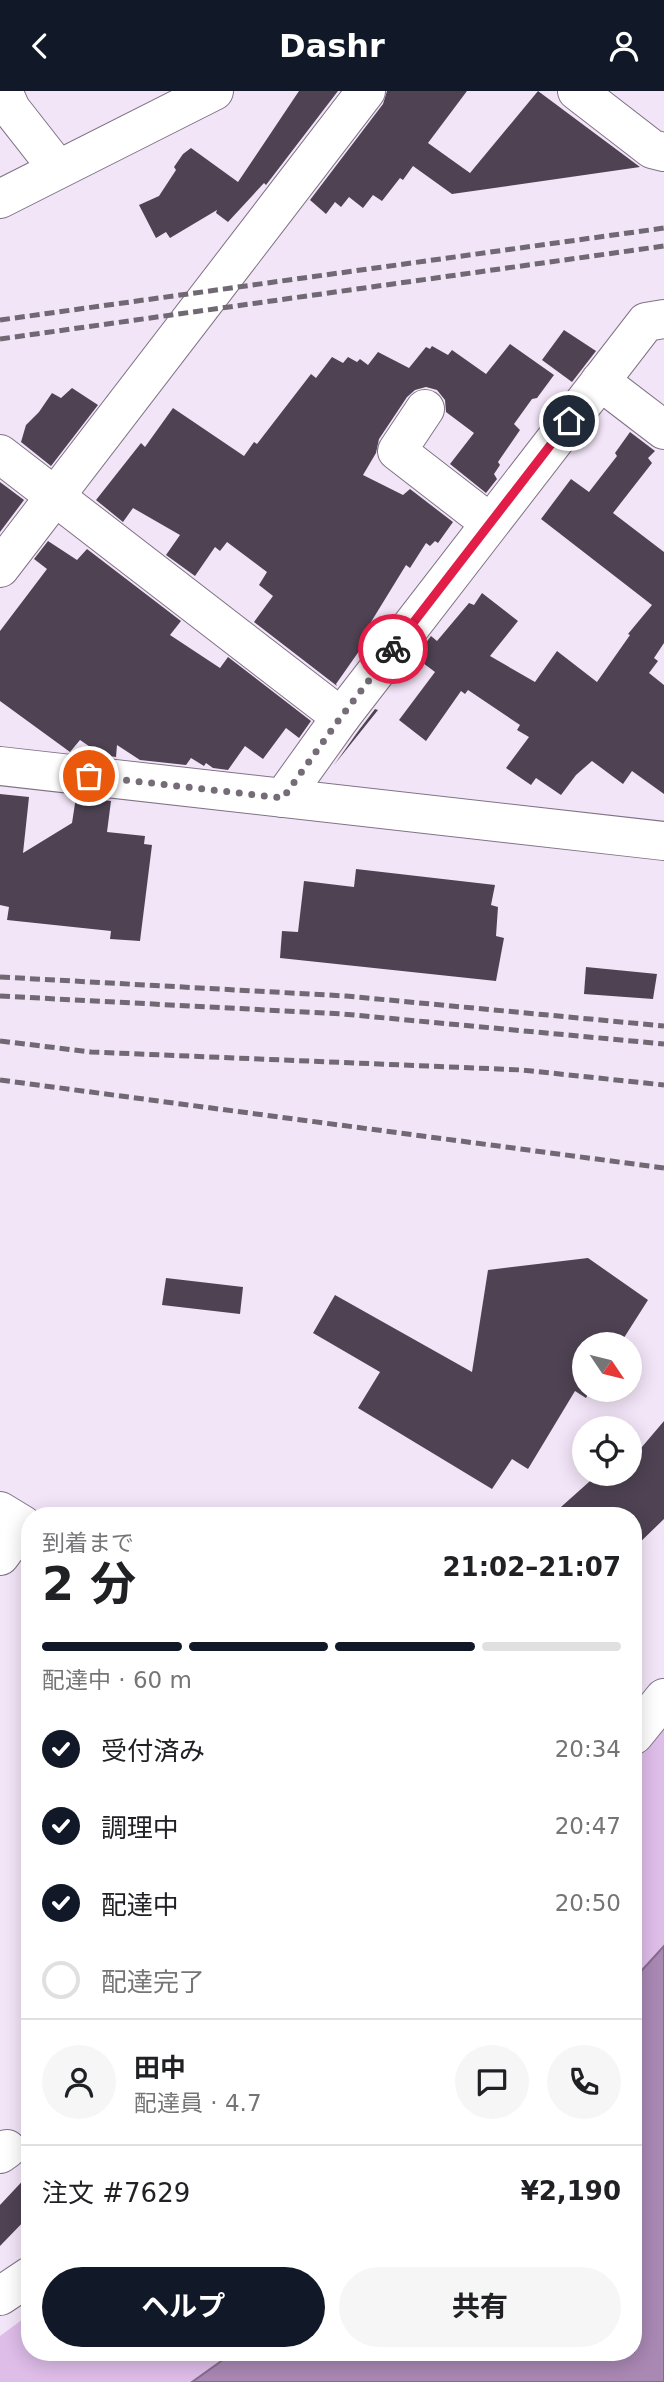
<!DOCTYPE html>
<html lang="ja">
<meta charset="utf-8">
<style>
body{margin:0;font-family:"DejaVu Sans","Noto Sans JP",sans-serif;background:#f6f6f6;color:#202124;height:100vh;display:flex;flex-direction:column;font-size:26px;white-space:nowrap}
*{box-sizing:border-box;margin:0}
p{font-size:23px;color:#757577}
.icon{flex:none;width:38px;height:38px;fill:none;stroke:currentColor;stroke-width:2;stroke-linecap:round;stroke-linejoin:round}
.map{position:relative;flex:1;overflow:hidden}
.details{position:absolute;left:21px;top:1416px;width:621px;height:854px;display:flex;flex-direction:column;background:#fff;border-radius:28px;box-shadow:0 4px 18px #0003}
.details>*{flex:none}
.needle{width:46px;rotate:125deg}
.controls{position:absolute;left:572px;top:1241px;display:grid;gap:14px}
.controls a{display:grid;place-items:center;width:70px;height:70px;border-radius:50%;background:#fff;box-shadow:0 4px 18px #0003;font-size:35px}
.pin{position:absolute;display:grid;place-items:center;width:60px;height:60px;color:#fff;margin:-30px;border:4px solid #fff;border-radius:50%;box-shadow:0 2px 7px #0007}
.courier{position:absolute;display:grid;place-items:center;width:70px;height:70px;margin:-35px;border:5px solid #e11d48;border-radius:50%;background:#fff;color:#222;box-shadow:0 2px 9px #0007}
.overview em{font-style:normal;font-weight:700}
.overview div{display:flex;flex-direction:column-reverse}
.overview{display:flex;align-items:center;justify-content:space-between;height:119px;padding:0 21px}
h1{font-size:46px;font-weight:700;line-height:52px}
.bar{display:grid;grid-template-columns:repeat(4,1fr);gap:10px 7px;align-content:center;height:84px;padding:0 21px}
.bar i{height:9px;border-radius:5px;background:#e0e0e0}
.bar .active{background:#111827}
.bar p{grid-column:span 4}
.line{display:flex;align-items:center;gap:18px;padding:0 21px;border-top:2px solid #e0e0e0}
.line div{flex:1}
.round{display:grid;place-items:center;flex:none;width:74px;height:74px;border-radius:37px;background:#f6f6f6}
ol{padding:0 21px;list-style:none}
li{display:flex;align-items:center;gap:21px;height:77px}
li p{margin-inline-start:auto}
li .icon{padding:7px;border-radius:50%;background:#111827;color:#fff;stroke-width:4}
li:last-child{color:#757577}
li i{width:38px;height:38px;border:4px solid #e0e0e0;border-radius:50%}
.action{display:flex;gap:14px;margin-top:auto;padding:14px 21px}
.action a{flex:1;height:80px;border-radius:42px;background:#111827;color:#fff;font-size:28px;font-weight:700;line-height:80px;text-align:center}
.action a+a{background:#f6f6f6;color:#202124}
header{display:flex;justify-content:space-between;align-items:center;height:91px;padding:0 21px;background:#111827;color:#fff;font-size:32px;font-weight:700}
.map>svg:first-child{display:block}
.green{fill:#debde9}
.water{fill:#a988b4;stroke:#856c8d;stroke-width:2}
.building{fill:#4f4353}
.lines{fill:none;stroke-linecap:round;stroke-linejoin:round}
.minor-casing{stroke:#807385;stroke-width:40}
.minor{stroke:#fff;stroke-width:38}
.rail{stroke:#706873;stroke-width:5;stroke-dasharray:10 5;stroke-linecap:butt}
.done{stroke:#756c78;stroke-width:7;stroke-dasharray:0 12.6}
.route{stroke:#e11d48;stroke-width:9}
</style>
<header><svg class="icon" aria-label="back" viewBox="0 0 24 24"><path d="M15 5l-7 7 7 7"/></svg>Dashr<svg class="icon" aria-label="person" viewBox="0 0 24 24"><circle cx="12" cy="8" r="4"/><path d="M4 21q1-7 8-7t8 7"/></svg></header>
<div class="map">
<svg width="664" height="2291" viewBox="0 0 664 2291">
<rect width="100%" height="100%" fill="#f3e5f8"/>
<!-- green -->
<g class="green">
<path d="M664 1587V1855L634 1888V1625Z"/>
<path d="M30 2223V2261H234L192 2291H0V2245Z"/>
</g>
<!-- water -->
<path class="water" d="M664 1855V2291H192L234 2261H634V1888Z"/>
<!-- building -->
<g class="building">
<path d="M299 0H338L266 94 264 92 228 131 216 122 217 119 170 147 166 141 156 147 139 114 159 105 176 79 174 76 183 63 191 57 238 91Z"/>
<path d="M387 0H467L428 52 470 82 538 0 640 76 452 103 413 75 403 89 400 87 382 110 373 104 363 117 349 106 341 116 335 111 326 123 310 109 383 13Z"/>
<path d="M564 239 596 260 572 291 542 269Z"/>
<path d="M510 253 554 284 537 307 532 308 514 333 520 339 498 371 500 374 494 383 497 388 486 402 450 373 474 342 446 321 445 309 437 299 426 296 415 299 407 306 379 348 376 362 363 384 403 404 410 398 453 431 438 452 435 450 430 455 426 452 410 477 406 474 371 531 376 536 336 593 337 595 254 531 273 505 259 494 267 481 227 451 220 460 215 456 195 485 166 464 180 444 133 417 123 431 96 409 141 352 145 356 173 317 244 365 254 351 257 353 311 283 316 287 332 266 343 272 348 266 357 271 360 268 368 274 378 261 409 277 426 256 430 258 432 255 448 264 452 259 486 283Z"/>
<path d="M72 297 98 314 51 375 21 351 26 334 39 321 52 302 61 307Z"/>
<path d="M630 341 655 360 648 367 652 372 613 422 664 461V552L654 567 658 570 649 582 664 594V703L632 680 623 693 592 670 576 684 561 704 536 687 531 694 506 677 529 646 517 639 520 634 468 599 465 603 461 600 426 650 399 629 435 581 415 566 431 545 437 550 469 512 474 514 482 502 518 530 490 565 535 591 557 560 597 591 630 544 628 543 652 514 541 428 571 388 589 401 617 365 615 362Z"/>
<path d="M0 391 24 409 0 441Z"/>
<path d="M48 450 77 469 87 458 181 530 170 544 220 577 228 566 311 630 299 647 286 637 263 668 245 655 228 679 213 677 206 672 204 675 191 667 186 674 140 669 117 654 116 666 102 664 80 649 70 661 0 610V540L47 478 34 468Z"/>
<path d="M375 618 378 619 334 674 359 639Z"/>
<path d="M0 703 29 706 23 762 72 732 76 706 111 710 107 741 145 745 144 753 152 754 140 850 110 848 111 840 7 829 9 816 0 814Z"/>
<path d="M356 778 495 794 491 814 498 816 496 845 504 847 496 890 280 867 282 840 298 841 304 790 354 796Z"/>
<path d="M586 876 657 883 653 908 584 903Z"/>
<path d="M588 1167 648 1209 620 1253H584V1298H591L586 1307 575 1300 528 1378 512 1368 492 1398 358 1317 380 1281 313 1242 335 1204 472 1281 488 1179Z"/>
<path d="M166 1187 243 1196 240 1223 162 1214Z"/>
<path d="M664 1330V1428L634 1457V1424H552L599 1382H630V1370Z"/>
<path d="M30 2082V2124L0 2155V2114Z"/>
</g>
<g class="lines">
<defs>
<g id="minor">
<path d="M3 0 11 18 58 78"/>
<path d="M577 0 652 58 664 61"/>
<path d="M0 108 214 0"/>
<path d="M600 290 664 339"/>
<path d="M425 318 397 360 490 432"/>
<path d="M0 363 341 626"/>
<path d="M0 477 366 0"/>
<path d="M0 675 664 750"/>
<path d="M283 707 341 626 646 231 664 228"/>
<path d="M0 1420 23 1434 0 1465"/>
<path d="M634 1644 664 1607"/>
<path d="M0 2063 7 2058"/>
<path d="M0 2205 30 2185"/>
</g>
</defs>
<!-- minor casing -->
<use href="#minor" class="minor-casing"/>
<!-- minor -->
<use href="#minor" class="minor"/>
<!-- rail -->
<g class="rail">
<path d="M0 229 664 137"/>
<path d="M0 248 664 155"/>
<path d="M0 886 346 905 664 935"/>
<path d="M0 905 343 923 664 953"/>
<path d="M0 950 91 961 522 979 664 994"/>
<path d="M0 989 664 1077"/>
</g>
</g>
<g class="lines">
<!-- done -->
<path class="done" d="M89 685 283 707 341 626 393 558"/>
<!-- route -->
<path class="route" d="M393 558 569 330"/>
</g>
</svg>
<div class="controls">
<a><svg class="needle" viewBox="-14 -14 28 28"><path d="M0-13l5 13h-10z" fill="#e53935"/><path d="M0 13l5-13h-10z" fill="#757577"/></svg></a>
<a><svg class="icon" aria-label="locate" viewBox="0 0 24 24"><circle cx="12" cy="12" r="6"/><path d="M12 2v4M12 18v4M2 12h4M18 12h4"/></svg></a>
</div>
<div class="pin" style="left:89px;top:685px;background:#ea580c"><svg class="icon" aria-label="bag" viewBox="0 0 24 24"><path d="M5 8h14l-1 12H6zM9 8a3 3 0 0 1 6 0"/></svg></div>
<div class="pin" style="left:569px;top:330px;background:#1f2937"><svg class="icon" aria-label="home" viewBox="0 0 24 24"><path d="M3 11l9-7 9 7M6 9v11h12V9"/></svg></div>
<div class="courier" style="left:393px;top:558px"><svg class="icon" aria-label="bike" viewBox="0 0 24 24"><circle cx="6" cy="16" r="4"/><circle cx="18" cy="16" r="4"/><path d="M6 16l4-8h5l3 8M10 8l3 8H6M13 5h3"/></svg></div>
<section class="details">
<div class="overview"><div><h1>2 分</h1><p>到着まで</p></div><em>21:02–21:07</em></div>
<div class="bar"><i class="active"></i><i class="active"></i><i class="active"></i><i></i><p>配達中 · 60 m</p></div>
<ol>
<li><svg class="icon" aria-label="check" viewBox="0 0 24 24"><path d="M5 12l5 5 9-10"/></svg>受付済み<p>20:34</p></li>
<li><svg class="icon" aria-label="check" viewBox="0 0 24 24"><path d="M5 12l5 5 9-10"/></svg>調理中<p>20:47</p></li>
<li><svg class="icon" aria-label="check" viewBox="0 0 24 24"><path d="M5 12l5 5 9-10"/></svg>配達中<p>20:50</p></li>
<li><i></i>配達完了</li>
</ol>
<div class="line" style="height:126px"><a class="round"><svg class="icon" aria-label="person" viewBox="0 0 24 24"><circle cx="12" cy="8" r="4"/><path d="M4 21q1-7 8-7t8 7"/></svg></a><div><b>田中</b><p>配達員 · 4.7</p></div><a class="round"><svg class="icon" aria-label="chat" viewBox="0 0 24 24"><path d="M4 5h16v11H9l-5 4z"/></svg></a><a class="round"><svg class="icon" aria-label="phone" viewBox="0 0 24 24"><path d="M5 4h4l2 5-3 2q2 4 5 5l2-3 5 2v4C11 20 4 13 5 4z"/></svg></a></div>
<div class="line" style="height:91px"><div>注文 #7629</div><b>¥2,190</b></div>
<div class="action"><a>ヘルプ</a><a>共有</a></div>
</section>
</div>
